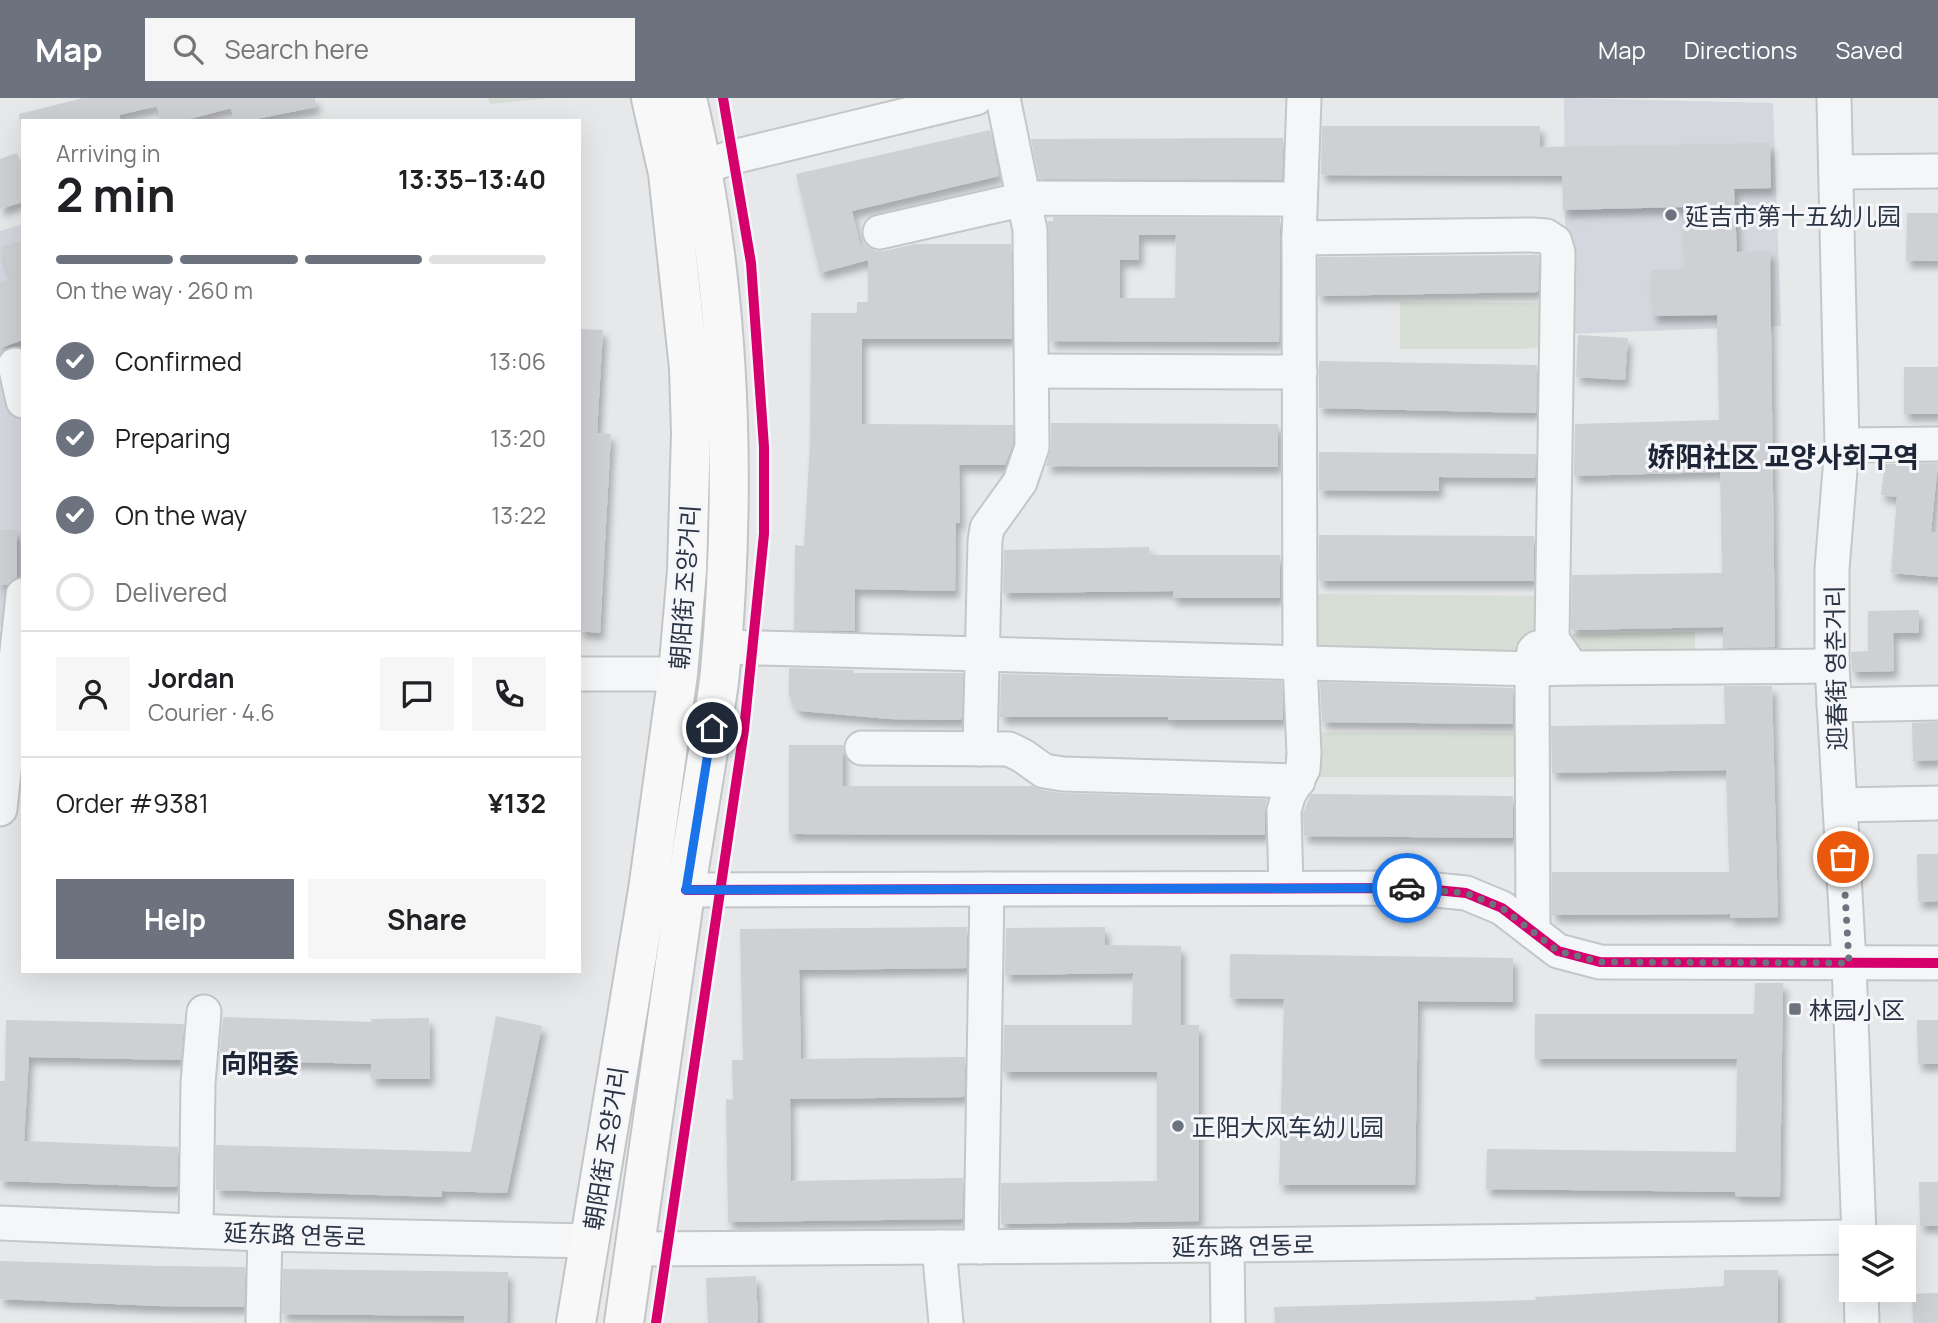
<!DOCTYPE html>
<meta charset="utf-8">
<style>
body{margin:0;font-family:Manrope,"Noto Sans SC","Noto Sans KR",sans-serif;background:#f6f6f6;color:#202124;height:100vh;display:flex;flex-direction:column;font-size:26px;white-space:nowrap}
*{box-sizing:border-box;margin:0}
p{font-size:23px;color:#757577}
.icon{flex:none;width:38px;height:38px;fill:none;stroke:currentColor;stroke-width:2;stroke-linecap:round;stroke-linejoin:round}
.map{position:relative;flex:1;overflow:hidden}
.panel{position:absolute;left:21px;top:21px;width:560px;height:854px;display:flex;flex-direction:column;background:#fff;border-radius:0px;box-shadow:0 7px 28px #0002}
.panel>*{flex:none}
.controls{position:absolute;left:1839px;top:1127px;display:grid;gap:14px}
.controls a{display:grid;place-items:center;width:77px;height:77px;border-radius:0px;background:#fff;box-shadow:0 7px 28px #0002;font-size:35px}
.pin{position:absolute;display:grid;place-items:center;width:60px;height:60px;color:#fff;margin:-30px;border:4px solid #fff;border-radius:50%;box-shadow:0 2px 7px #0007}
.courier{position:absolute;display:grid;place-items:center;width:70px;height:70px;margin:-35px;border:5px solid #1a73e8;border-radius:50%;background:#fff;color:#222;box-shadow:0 2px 9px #0007}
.headline em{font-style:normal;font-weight:700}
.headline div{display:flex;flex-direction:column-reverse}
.headline{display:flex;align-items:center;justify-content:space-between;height:119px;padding:0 35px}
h1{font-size:46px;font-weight:700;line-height:52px}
.bar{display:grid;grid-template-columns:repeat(4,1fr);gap:10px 7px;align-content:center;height:84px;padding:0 35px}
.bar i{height:9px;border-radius:5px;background:#e0e0e0}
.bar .current{background:#6c737f}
.bar p{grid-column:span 4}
.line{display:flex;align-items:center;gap:18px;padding:0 35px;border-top:2px solid #e0e0e0}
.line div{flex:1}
.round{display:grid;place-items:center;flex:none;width:74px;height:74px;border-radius:0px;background:#f6f6f6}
ol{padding:0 35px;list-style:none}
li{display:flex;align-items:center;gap:21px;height:77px}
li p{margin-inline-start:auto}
li .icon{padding:7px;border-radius:50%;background:#6c737f;color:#fff;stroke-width:4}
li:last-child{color:#757577}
li i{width:38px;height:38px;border:4px solid #e0e0e0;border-radius:50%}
.button{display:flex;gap:14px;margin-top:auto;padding:14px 35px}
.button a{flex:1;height:80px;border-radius:0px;background:#6c737f;color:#fff;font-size:28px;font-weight:700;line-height:80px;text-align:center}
.button a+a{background:#f6f6f6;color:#202124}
header{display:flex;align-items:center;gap:42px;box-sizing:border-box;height:98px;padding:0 35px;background:#6c737f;color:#fff}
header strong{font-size:33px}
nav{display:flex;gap:38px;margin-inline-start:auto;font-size:24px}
.search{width:490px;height:63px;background:#f6f6f6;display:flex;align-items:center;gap:18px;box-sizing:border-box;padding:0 24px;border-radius:0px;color:#757577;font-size:26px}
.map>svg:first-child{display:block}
.built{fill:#d4d7dd}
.green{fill:#d6ded6}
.building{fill:#ced0d3;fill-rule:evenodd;filter:url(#shadow)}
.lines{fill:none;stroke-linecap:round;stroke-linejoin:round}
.minor-casing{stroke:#c4c6c8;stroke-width:37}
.major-casing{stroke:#c2c5c8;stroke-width:42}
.minor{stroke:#f5f6f7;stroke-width:33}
.major{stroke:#f8f8f8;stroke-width:38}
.cycleway-casing{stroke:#f4f6f9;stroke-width:15}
.cycleway{stroke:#d6006c;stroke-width:10}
.done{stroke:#6c737f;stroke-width:7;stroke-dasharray:0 12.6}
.route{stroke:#1a73e8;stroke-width:9}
.poi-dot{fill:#6c737f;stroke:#f4f6f9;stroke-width:2.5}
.labels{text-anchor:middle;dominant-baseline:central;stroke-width:6;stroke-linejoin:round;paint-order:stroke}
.poi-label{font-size:24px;fill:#2b3445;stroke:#f4f6f9;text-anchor:start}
.street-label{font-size:24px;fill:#2b3445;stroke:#f4f6f9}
.neighbourhood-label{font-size:26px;font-weight:bold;fill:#1d2536;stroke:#f4f6f9}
.quarter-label{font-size:28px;font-weight:bold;fill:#1d2536;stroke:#f4f6f9}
</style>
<header>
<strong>Map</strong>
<div class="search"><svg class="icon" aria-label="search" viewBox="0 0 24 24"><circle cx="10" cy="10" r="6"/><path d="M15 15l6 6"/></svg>Search here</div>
<nav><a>Map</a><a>Directions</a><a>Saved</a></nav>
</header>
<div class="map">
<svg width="1938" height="1225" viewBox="0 0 1938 1225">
<defs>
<filter id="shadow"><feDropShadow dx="4" dy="7" stdDeviation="3.5" flood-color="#0004"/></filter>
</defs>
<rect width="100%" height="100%" fill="#e6e8ea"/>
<!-- built -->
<g class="built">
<path d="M1564 0 1773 5 1781 228 1566 236Z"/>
<path d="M23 126V529L0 528V133Z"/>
</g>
<!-- green -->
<g class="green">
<path d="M488 0H551L490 6Z"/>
<path d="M1400 204 1551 205 1550 248 1524 251H1400Z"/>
<path d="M1308 496 1546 498V538L1520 561 1308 559Z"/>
<path d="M1695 534V556L1582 563 1566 536Z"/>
<path d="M1311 634 1527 635V671L1515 679H1311Z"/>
</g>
<!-- building -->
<g class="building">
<path d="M83 0H315L316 9 246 23H234L231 10 182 23H161L157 8 119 17 121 23H20L19 16Z"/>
<path d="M1322 28H1540V49L1770 45 1771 90 1734 91 1737 154 1770 153 1775 549 1723 550V529L1571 532 1572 477 1722 475 1720 374 1574 378 1575 326 1719 322 1717 217 1653 218 1651 172 1685 171 1683 109 1563 112 1562 78 1321 77Z"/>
<path d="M990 32 999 78 852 113 860 146H865L875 153H884L915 146H1011L1012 241H862V326L1013 327V346L1005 367H959L960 425H956L955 493 855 491V533L794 532 795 447 804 448 810 346 811 215H857V204H868V162L820 175 796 76Z"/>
<path d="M1283 40 1282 82 1039 81 1031 41Z"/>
<path d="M17 55 23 71V104L0 111V61Z"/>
<path d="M1907 115H1938V163H1906Z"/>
<path d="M1053 119 1280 120 1279 244 1050 243 1048 123H1053ZM1139 137H1176L1175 200H1120V162H1139Z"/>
<path d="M23 142V242L0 250V184L10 181 1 149Z"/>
<path d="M1539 157 1538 194 1318 198V159Z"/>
<path d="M579 231 603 232 597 335 611 336 600 535 579 533Z"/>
<path d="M1578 237 1628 240 1625 282 1576 279Z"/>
<path d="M1319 263 1537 267 1536 315 1319 310Z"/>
<rect x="1904" y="269" width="34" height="47"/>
<path d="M1051 325 1278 326V369L1046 368 1051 349Z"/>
<path d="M1319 354 1536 356 1535 380 1439 379V393L1319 392Z"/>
<path d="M1938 365 1931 434H1938V479L1891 475 1897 399 1881 397 1885 366Z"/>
<path d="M0 432H17V479L7 487H0Z"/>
<path d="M1319 437 1534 438V483H1319Z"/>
<path d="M1149 449V457H1280V500H1173V493L1003 495 1004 452Z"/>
<path d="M1919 512V535H1893L1894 573 1852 574 1851 554 1868 553V513Z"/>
<path d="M789 570 854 572V575H963L962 620 960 622 889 621 801 613 796 610 789 598Z"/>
<path d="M1001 576 1282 583 1283 622H1168V619H1000Z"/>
<path d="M1320 584 1513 590V626L1322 624Z"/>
<path d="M1724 588H1772L1778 819 1730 820V816L1552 817V774H1729L1726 672 1552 675 1551 628 1725 626Z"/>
<path d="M1938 624V662L1913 663 1912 625Z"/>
<path d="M789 647H843V688H1032L1041 692 1062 695 1267 701 1265 713V737L789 736Z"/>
<path d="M1311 696 1513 698V740L1304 738 1303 715Z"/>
<path d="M1917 756H1938V803L1918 804Z"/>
<path d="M967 829 966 870 799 872 801 961 965 959 964 999 790 1001 791 1083 963 1080 962 1121 728 1124 726 1001 733 1002 732 962H743L740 831Z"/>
<path d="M1105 829V847L1181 848V927H1199V1123L1001 1126V1085L1157 1083V974H1003L1004 927H1132L1133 875 1005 877 1006 830Z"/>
<path d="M1230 856 1513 860V904L1418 903 1415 1087H1279L1284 901 1230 900Z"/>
<path d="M1755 885H1783L1780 1099 1735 1098V1094L1486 1091 1487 1051 1736 1054 1737 961H1535V916H1754Z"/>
<path d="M496 918 542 928 507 1095 442 1093V1099L216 1092V1047L471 1054Z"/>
<path d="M223 919 371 924V921L429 920 430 981H371V966L219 962Z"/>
<path d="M6 922 184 926 181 962 29 959 24 1043 178 1049 177 1089 0 1083V983H5Z"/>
<path d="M1917 922H1938V966H1918Z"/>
<path d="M1919 1084H1938V1128H1920Z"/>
<path d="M0 1163 159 1168 245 1169 244 1209 159 1208 0 1201Z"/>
<path d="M283 1171 508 1174 507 1225H464V1218L282 1216Z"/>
<path d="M1724 1172H1778V1225H1275L1274 1209 1536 1202 1535 1199 1724 1188Z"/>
<path d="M756 1178 758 1225H708L706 1180Z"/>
<path d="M1938 1195V1225H1913L1912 1196Z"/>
</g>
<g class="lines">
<defs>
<g id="minor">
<path d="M1834 0 1842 347 1832 471V568L1849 865 1859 1139"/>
<path d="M703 69 733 59 976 0"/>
<path d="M1836 74 1938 73"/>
<path d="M880 134 1029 100 1300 101"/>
<path d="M1299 140 1532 137 1546 138 1555 144 1558 155 1552 541 1572 570 1832 568"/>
<path d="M15 267 23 303"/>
<path d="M1032 273 1300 274"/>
<path d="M1842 347 1938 346"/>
<path d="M722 549 1532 571 1572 570"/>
<path d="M579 576H678"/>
<path d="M1834 607 1938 605"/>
<path d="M862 650 1009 651 1023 658 1044 673 1063 676 1298 683"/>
<path d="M980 651 985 443 987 430 1020 384 1032 349 1030 132 1003 0"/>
<path d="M1840 707 1938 705"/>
<path d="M0 711 23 497"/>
<path d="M1286 790 1284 713 1288 698 1303 671 1304 655 1300 565 1299 140 1304 0"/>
<path d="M686 792 1416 790 1466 795 1502 810 1558 853 1600 864 1938 865"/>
<path d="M1533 834 1532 571 1534 553 1537 550"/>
<path d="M0 1125 265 1136 590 1143"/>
<path d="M196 1133 198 985 204 914"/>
<path d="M1227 1147 1228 1225"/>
<path d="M939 1149 946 1225"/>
<path d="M981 1149 987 791"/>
<path d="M635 1151 1227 1147 1852 1139"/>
<path d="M1861 1192 1862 1225"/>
<path d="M263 1225 265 1136"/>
</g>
<g id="major">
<path d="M576 1225 648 792 678 576 687 473 691 335 689 270 668 75 651 0"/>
<path d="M624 1225C645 1082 664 938 685 795 693 744 702 693 710 641 713 619 718 596 720 574 737 383 731 187 687 0"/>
</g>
</defs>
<!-- minor casing -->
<use href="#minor" class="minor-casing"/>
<!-- major casing -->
<use href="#major" class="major-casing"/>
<!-- minor -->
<use href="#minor" class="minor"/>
<!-- major -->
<use href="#major" class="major"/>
<defs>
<g id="cycleway">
<path d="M686 792 1416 790 1466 795 1502 810 1558 853 1600 864 1938 865"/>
<path d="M656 1225 744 632 764 436V349L751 165 723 0"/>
</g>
</defs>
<!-- cycleway casing -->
<use href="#cycleway" class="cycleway-casing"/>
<!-- cycleway -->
<use href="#cycleway" class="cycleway"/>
</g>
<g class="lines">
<!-- done -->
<path class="done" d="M1407 790 1466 795 1502 810 1558 853 1600 864 1849 865 1843 759"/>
<!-- route -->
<path class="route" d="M712 630 686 792 1407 790"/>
</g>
<!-- markers -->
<g class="poi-dot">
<circle cx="1671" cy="117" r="7"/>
<rect x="1788" y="904" width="14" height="14" rx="3.5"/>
<circle cx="1178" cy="1028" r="7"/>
</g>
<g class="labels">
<!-- poi labels -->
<g class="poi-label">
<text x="1685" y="117">延吉市第十五幼儿园</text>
<text x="1809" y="911">林园小区</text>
<text x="1192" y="1028">正阳大风车幼儿园</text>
</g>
<!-- street labels -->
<g class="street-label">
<text transform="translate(684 489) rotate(-86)">朝阳街 조양거리</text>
<text transform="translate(1835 570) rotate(-91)">迎春街 영춘거리</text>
<text transform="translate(605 1050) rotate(-81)">朝阳街 조양거리</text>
<text transform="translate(295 1136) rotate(2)">延东路 연동로</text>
<text transform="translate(1243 1147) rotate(-1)">延东路 연동로</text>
</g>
<!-- neighbourhood labels -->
<g class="neighbourhood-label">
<text x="260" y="965">向阳委</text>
</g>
<!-- quarter labels -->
<g class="quarter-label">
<text x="1783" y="358">娇阳社区 교양사회구역</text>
</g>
</g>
</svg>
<div class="controls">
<a><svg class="icon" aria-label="layers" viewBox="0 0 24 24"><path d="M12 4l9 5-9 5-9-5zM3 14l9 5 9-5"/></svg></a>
</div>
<div class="pin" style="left:1843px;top:759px;background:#ea580c"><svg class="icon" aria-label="bag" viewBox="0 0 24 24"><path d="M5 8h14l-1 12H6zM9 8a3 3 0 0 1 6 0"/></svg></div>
<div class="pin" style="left:712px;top:630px;background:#1f2937"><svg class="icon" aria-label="home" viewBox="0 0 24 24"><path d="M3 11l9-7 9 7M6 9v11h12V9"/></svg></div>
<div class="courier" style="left:1407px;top:790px"><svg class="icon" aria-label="car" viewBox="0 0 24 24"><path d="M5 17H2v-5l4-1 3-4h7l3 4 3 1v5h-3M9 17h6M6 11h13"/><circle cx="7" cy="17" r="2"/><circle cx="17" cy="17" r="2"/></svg></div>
<section class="panel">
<div class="headline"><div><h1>2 min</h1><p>Arriving in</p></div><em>13:35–13:40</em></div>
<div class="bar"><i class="current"></i><i class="current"></i><i class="current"></i><i></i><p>On the way · 260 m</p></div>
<ol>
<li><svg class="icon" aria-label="check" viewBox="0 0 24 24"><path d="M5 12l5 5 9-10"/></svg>Confirmed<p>13:06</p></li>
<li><svg class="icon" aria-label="check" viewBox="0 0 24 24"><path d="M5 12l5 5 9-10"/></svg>Preparing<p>13:20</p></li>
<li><svg class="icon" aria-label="check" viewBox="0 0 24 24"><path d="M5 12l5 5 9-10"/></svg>On the way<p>13:22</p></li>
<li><i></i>Delivered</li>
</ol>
<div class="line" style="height:126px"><a class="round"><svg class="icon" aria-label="person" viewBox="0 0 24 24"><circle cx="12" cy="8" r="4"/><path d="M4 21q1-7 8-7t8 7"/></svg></a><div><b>Jordan</b><p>Courier · 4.6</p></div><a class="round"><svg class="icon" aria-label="chat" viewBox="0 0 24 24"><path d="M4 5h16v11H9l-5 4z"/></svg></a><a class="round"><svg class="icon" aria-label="phone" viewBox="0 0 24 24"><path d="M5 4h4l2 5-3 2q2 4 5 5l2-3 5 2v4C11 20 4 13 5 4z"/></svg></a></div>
<div class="line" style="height:91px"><div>Order #9381</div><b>¥132</b></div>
<div class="button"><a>Help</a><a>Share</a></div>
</section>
</div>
